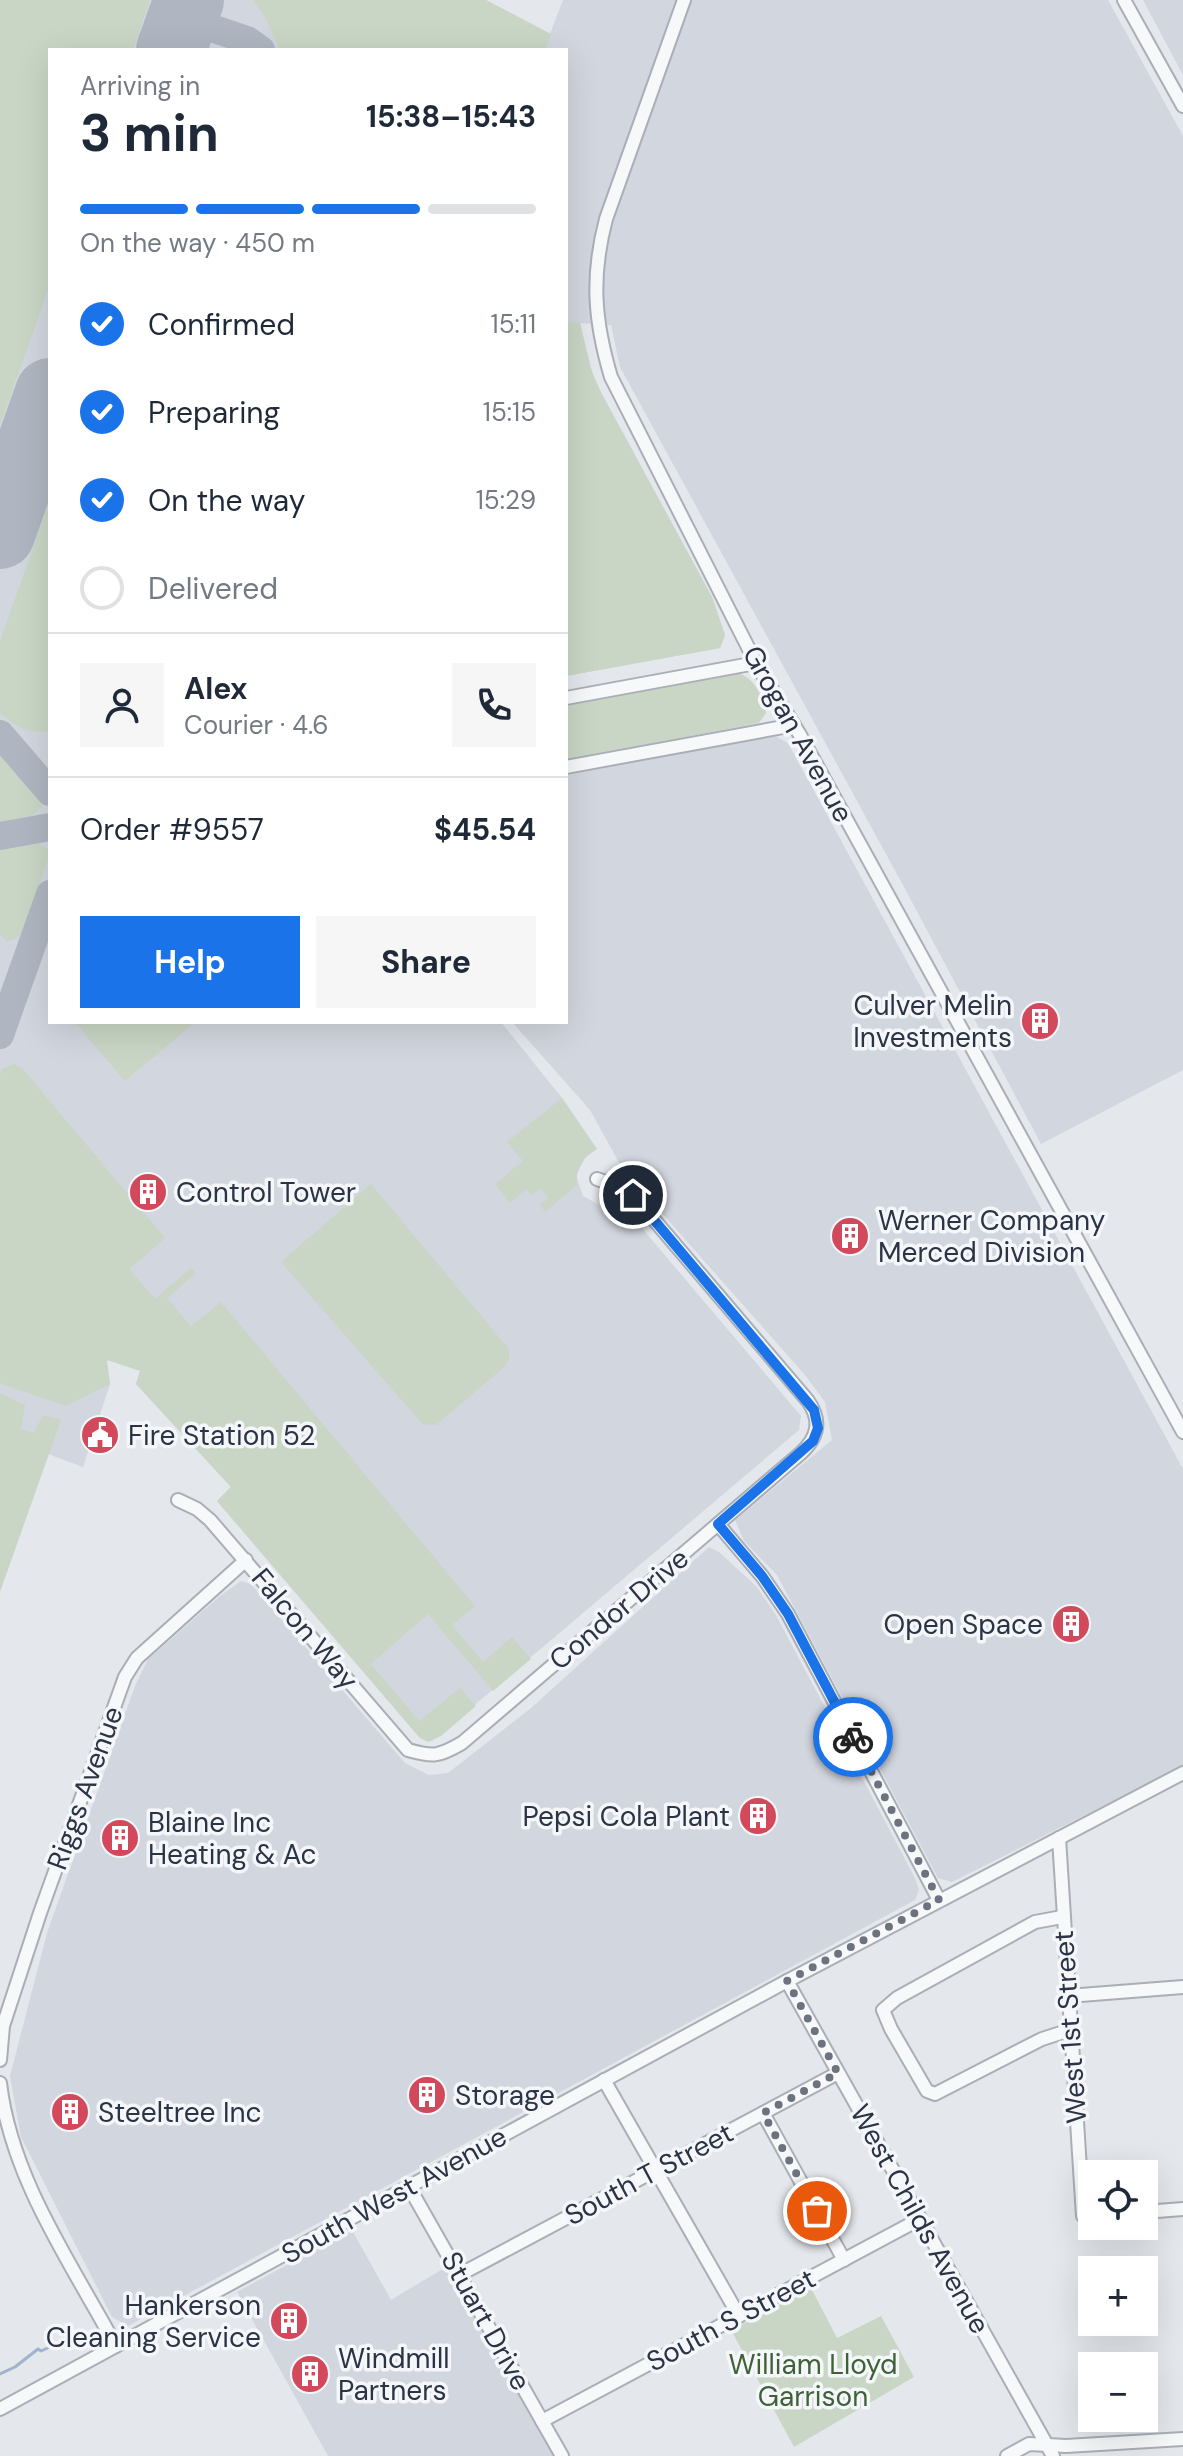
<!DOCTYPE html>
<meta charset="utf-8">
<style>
body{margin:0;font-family:"DM Sans",sans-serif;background:#f6f6f7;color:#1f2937;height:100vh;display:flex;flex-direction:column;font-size:30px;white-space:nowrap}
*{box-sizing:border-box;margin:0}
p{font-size:26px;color:#747a83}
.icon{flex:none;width:44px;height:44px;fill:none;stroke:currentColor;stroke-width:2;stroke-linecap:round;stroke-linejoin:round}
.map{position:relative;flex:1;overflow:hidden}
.panel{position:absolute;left:48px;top:48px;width:520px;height:976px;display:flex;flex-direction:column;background:#fff;border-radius:0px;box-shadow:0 8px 32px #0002}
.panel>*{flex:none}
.fabs{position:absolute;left:1078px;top:2160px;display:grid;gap:16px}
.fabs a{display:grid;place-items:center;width:80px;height:80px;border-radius:0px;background:#fff;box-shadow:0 8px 32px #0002;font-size:40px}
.pin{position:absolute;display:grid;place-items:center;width:68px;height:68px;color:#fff;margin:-34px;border:4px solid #fff;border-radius:50%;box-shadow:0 2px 8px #0007}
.courier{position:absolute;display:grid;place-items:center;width:80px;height:80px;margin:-40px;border:6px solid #1a73e8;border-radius:50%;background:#fff;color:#222;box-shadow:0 2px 10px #0007}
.overview em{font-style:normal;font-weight:700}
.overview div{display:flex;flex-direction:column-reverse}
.overview{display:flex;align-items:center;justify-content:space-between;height:136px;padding:0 32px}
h1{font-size:52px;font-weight:700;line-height:60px}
.bar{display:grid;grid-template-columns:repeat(4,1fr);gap:12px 8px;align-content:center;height:96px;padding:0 32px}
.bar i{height:10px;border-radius:6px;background:#e0e1e3}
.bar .on{background:#1a73e8}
.bar p{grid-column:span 4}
.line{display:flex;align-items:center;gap:20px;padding:0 32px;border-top:2px solid #e0e1e3}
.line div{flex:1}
.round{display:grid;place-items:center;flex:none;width:84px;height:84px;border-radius:0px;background:#f6f6f7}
ol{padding:0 32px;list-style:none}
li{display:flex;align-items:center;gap:24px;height:88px}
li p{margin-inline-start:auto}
li .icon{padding:8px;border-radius:50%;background:#1a73e8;color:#fff;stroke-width:4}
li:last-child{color:#747a83}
li i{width:44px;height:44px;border:4px solid #e0e1e3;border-radius:50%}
.cta{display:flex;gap:16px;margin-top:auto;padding:16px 32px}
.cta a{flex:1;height:92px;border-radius:0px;background:#1a73e8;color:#fff;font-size:32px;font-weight:700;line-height:92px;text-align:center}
.cta a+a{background:#f6f6f7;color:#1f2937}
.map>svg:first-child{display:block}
.built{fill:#d2d6de}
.green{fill:#c9d6c5}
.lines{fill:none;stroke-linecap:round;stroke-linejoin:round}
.stream{stroke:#9fb4cc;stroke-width:3}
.taxiway{stroke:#b0b6c1;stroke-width:28}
.runway{stroke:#b0b6c1;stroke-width:70}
.minor-casing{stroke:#a9aeb7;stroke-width:16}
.minor{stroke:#f7f8fa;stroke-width:12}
.done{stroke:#6c737f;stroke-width:8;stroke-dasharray:0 14.4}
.route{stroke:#1a73e8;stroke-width:10}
.labels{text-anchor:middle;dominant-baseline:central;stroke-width:7;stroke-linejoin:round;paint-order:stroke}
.street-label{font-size:28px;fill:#2b3445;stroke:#f4f6f9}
.poi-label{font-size:28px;fill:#2b3445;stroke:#f4f6f9;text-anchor:start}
.park-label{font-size:28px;fill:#3f6138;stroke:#f4f6f9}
</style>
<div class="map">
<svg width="1183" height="2456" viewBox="0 0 1183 2456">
<rect width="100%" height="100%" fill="#e4e7ec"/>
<!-- built -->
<g class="built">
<path d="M0 0H486L550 34 563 0H1108L1183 136V1070L1041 1144 904 887 620 367 611 325 580 323 594 379 712 597 725 635 720 648 566 676V50H50V1022H501L562 1098 597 1149 585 1158 576 1176 583 1196 601 1206H617L630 1214 801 1416 799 1430 432 1741 420 1738 217 1501 231 1487 136 1384 140 1371 124 1364 107 1360 106 1363 110 1384 83 1467 48 1454 0 1591Z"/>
<path d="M1143 0H1183V75Z"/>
<path d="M773 735 788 743 1183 1469V1766L952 1882 938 1878 777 1575 744 1541 735 1520 832 1440 825 1402 805 1375 622 1168 590 1110 512 1022H566V775Z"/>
<path d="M709 1547 719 1552 756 1586 776 1615 915 1878 919 1890 915 1900 128 2326 112 2317 21 2137 10 2076 47 1933 135 1686 148 1659 220 1596 241 1581 251 1584 405 1763 429 1775 448 1773 531 1708Z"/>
<path d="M352 2230 391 2300 446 2267 553 2456H328L237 2292Z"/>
</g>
<!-- green -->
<g class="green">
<path d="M0 0H150L133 50H50V284L0 425Z"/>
<path d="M253 0H486L551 34 545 50H280L265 17Z"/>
<path d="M566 322 580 323 590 367 602 395 712 597 725 635 720 648 566 676Z"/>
<path d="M50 500V730C30 735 15 727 0 713V641Z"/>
<path d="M738 673C755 678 763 697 766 713L759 723 566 760V706Z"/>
<path d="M0 755C15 764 39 790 42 807L33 815 0 822Z"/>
<path d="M39 843 48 850V859L23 931 16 939 7 941 0 935V850Z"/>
<path d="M75 1022H195L125 1081Z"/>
<path d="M14 1064 22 1068 165 1238 129 1269 155 1299 191 1268 196 1273 167 1298 191 1326 221 1302 475 1606 452 1625 483 1662 512 1637 531 1659 493 1691 428 1614 371 1664 419 1721 460 1688 476 1706 441 1736 428 1742 420 1738 217 1501 231 1487 136 1384 140 1371 107 1360 110 1384 66 1406 0 1383V1076L2 1069Z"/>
<path d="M562 1098 597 1149C583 1156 575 1169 577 1185L545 1212 540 1205 548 1198 540 1188 532 1195 526 1189 510 1203 495 1184 523 1161 507 1142Z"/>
<path d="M371 1184 509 1349V1359L504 1367 436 1425 423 1424 418 1419 281 1262Z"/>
<path d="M0 1393 25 1405 21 1429 34 1433 43 1415 61 1420 0 1592Z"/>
<path d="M811 2288 837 2338 881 2316 914 2377 794 2447 731 2330Z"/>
</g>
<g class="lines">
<!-- stream -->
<path class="stream" d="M0 2374 15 2367 38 2349 41 2351 52 2346"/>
<!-- taxiway -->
<g class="taxiway">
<path d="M182 18 247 40 261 50"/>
<path d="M0 734 50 792"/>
<path d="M0 836 50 827"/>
<path d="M0 1035 50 894"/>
</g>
<!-- runway -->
<g class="runway">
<path d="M171 50 189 0"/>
<path d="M0 534 50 393"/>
</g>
<defs>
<g id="minor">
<path d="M684 0 606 219C591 276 594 320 611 377L758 667 800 735 1183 1432"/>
<path d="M1124 0 1183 106"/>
<path d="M566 698 756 663"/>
<path d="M566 767 794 725"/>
<path d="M178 1500 197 1509 210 1520 408 1750C433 1757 438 1757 462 1743L801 1453C818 1437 822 1421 808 1401L633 1195 620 1187 597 1179"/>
<path d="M718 1524 762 1576 788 1614 939 1900"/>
<path d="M1059 1838 1083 2216H1092"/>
<path d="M1062 1917 1035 1922 897 1998 883 2010 891 2029 927 2091 935 2094 1042 2039 1070 2030"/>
<path d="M787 1981 1053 2456"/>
<path d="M1068 1996 1183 1987"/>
<path d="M0 2060 3 2026 40 1913 125 1677 137 1658 246 1560"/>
<path d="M604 2080 739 2316"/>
<path d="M0 2083C11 2178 71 2263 116 2346"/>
<path d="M763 2113 844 2260"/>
<path d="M409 2187 562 2456"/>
<path d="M1144 2212 1183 2209"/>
<path d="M459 2275 838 2073"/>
<path d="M0 2409 787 1981 1183 1773"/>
<path d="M542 2421 920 2219"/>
<path d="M1007 2456 1029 2444 1066 2446 1183 2439"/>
</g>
</defs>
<!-- minor casing -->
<use href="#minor" class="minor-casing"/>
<!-- minor -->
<use href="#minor" class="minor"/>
</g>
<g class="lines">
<!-- done -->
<path class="done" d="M817 2211 763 2113 838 2073 787 1981 939 1900 853 1737"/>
<!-- route -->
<path class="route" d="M633 1195 814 1410 818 1428 813 1441 718 1524 762 1576 788 1614 853 1737"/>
</g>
<!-- icons -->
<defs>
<symbol id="building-disc" viewBox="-11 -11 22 22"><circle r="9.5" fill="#d1495b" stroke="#f4f6f9"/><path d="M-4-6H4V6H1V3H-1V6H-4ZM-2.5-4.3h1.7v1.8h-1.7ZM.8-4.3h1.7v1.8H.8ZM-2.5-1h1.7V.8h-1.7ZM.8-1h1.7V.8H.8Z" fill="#fff"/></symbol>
<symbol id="civic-disc" viewBox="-11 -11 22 22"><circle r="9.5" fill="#d1495b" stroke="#f4f6f9"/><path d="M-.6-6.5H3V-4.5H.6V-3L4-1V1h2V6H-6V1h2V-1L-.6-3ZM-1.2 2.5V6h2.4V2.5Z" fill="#fff"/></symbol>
</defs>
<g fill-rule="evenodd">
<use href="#building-disc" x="1018" y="999" width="44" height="44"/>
<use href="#building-disc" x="126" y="1170" width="44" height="44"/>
<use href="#building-disc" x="828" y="1214" width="44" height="44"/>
<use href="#civic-disc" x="78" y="1413" width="44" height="44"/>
<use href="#building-disc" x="1049" y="1602" width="44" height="44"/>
<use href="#building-disc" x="736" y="1794" width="44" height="44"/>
<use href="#building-disc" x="98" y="1816" width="44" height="44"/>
<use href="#building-disc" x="405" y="2073" width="44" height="44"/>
<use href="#building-disc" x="48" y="2090" width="44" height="44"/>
<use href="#building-disc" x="267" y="2299" width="44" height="44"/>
<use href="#building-disc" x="288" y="2352" width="44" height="44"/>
</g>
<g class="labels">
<!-- street labels -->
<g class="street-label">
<text transform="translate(798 734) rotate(61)">Grogan Avenue</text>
<text transform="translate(619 1609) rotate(-40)">Condor Drive</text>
<text transform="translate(305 1629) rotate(50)">Falcon Way</text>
<text transform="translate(85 1788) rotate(-70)">Riggs Avenue</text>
<text transform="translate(1070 2027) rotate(-94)">West 1st Street</text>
<text transform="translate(649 2174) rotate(-28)">South T Street</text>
<text transform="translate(394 2195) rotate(-29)">South West Avenue</text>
<text transform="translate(920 2219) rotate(61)">West Childs Avenue</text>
<text transform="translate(731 2320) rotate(-28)">South S Street</text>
<text transform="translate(486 2321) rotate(61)">Stuart Drive</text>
</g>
<!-- poi labels -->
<g class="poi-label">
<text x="1012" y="1005" text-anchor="end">Culver Melin<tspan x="1012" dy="32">Investments</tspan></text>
<text x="176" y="1192">Control Tower</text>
<text x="878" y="1220">Werner Company<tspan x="878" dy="32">Merced Division</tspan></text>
<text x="128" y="1435">Fire Station 52</text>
<text x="1043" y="1624" text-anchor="end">Open Space</text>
<text x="730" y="1816" text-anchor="end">Pepsi Cola Plant</text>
<text x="148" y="1822">Blaine Inc<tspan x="148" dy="32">Heating &amp; Ac</tspan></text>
<text x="455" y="2095">Storage</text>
<text x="98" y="2112">Steeltree Inc</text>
<text x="261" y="2305" text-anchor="end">Hankerson<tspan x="261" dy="32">Cleaning Service</tspan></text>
<text x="338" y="2358">Windmill<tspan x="338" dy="32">Partners</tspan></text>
</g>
<!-- park labels -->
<g class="park-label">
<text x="813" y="2364">William Lloyd<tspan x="813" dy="32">Garrison</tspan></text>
</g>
</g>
</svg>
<div class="fabs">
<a><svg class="icon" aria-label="locate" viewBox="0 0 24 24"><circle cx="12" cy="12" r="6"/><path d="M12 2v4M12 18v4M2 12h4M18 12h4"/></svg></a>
<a>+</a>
<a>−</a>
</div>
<div class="pin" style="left:817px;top:2211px;background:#ea580c"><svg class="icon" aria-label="bag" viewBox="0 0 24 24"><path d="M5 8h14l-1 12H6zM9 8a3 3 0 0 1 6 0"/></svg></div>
<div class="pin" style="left:633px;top:1195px;background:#1f2937"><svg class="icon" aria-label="home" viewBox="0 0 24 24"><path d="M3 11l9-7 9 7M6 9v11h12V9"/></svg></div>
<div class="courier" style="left:853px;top:1737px"><svg class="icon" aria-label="bike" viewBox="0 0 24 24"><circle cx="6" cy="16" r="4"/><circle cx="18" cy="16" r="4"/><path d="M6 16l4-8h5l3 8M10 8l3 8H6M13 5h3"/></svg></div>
<section class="panel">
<div class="overview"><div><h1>3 min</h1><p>Arriving in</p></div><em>15:38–15:43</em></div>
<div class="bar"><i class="on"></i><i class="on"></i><i class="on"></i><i></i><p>On the way · 450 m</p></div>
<ol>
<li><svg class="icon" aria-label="check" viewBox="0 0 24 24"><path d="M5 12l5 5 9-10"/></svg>Confirmed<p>15:11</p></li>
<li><svg class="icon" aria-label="check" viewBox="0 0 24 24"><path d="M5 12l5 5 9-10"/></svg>Preparing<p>15:15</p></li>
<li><svg class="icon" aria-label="check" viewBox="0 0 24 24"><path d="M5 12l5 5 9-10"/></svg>On the way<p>15:29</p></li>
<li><i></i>Delivered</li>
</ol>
<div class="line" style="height:144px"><a class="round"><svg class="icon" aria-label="person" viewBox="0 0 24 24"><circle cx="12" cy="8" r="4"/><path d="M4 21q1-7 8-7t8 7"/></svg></a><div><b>Alex</b><p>Courier · 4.6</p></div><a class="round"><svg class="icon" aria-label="phone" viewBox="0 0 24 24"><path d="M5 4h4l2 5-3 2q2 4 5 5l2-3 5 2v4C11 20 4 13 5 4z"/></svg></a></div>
<div class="line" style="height:104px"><div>Order #9557</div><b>$45.54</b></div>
<div class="cta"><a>Help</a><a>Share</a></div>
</section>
</div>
